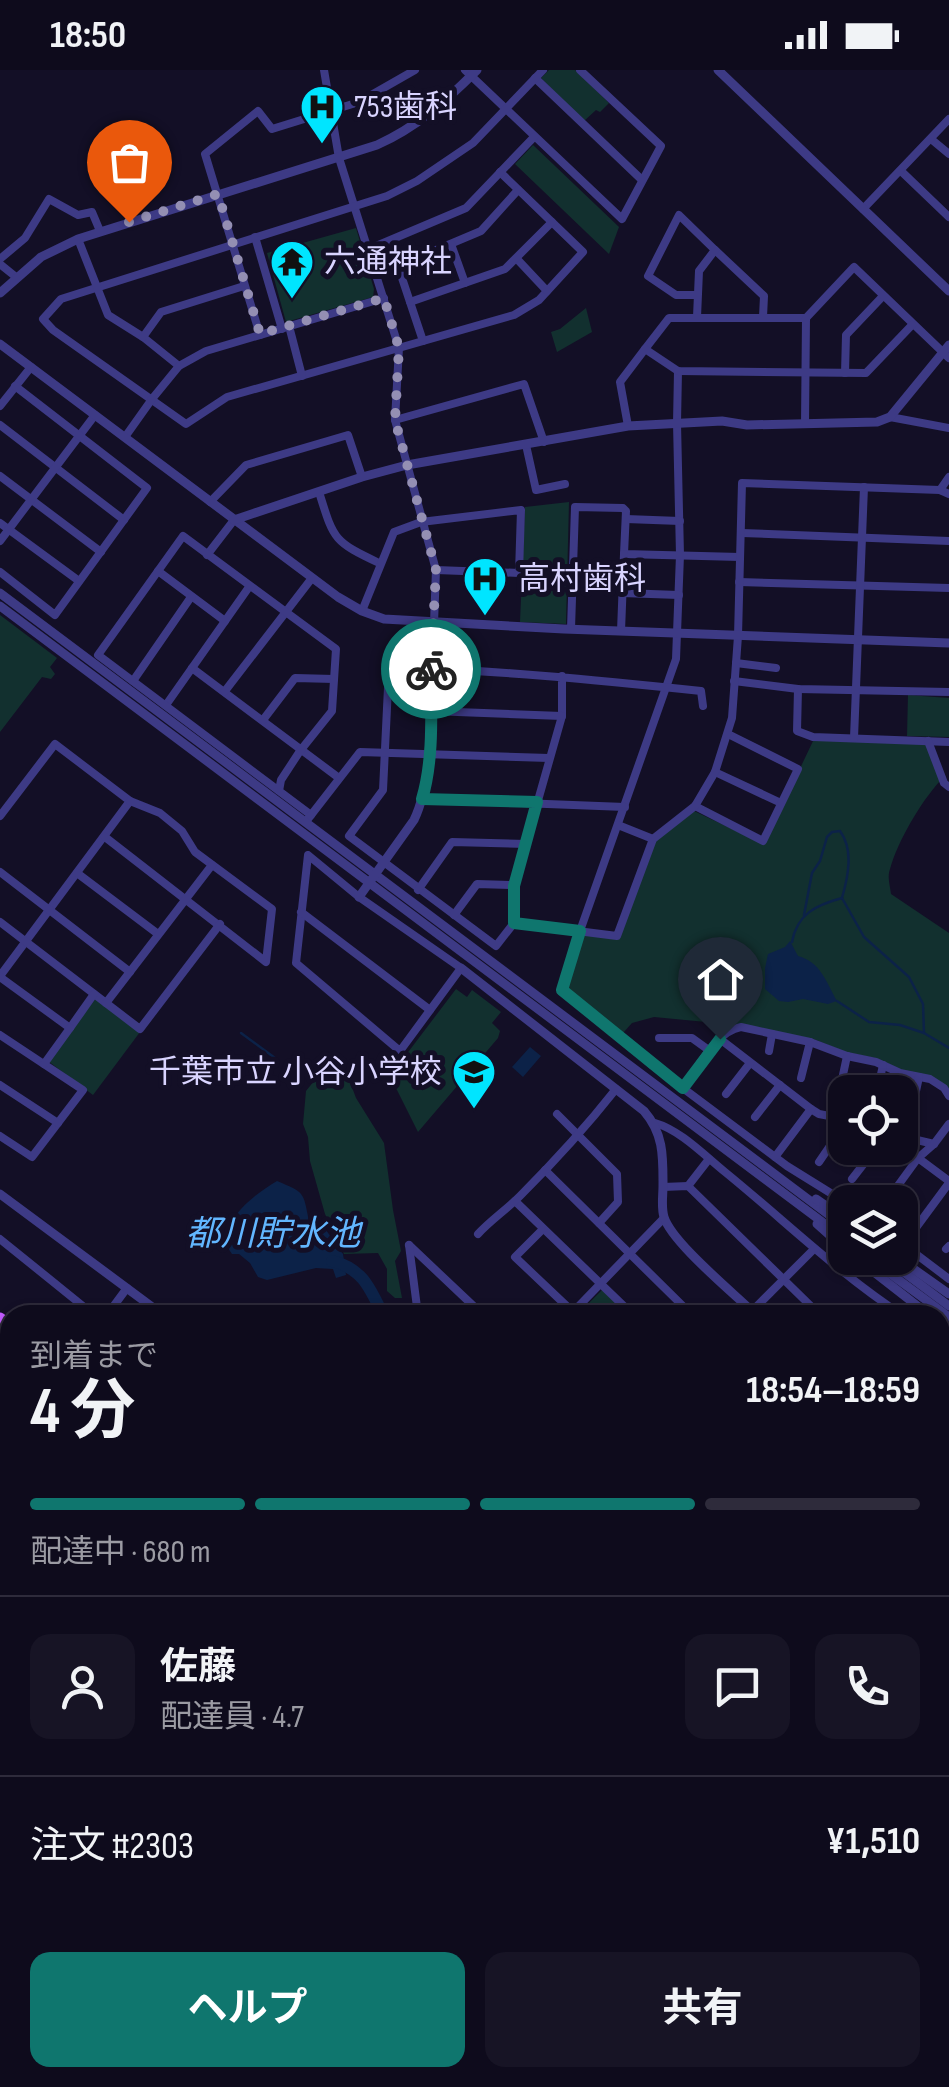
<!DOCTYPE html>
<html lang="ja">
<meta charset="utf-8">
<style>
body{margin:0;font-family:"Sofia Sans Condensed","Noto Sans JP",sans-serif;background:#171425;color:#f1f3f6;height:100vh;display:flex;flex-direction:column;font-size:38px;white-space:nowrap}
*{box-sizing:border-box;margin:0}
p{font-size:32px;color:#9b9ba3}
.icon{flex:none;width:55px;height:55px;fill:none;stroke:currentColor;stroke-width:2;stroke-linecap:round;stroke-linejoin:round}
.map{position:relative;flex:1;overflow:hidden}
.side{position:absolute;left:0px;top:1235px;width:950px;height:782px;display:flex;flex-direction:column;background:#0e0b1c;border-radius:30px 30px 0 0;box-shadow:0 2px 8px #0004,0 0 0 2px #2e2b3b}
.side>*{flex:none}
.tools{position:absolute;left:828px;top:1005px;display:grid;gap:20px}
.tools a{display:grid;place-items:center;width:90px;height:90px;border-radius:20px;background:#0e0b1c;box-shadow:0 2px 8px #0004,0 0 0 2px #2e2b3b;font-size:50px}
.pin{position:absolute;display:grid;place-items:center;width:85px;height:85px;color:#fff;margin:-102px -42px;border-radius:50% 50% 50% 0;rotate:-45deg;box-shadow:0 0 10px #0007}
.pin .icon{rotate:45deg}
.courier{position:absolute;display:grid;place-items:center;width:100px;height:100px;margin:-50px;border:8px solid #0f766e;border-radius:50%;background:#fff;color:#222;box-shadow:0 2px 12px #0007}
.overview em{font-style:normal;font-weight:700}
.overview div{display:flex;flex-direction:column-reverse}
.overview{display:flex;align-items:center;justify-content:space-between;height:170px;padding:0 30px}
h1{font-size:65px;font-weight:700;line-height:75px}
.bar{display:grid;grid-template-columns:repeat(4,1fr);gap:15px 10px;align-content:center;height:120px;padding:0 30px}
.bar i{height:12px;border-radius:8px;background:#2e2b3b}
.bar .current{background:#0f766e}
.bar p{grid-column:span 4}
.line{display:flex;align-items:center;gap:25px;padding:0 30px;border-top:2px solid #2e2b3b}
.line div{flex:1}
.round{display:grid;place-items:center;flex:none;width:105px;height:105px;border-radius:20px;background:#171425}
.cta{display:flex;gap:20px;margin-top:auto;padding:20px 30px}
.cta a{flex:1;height:115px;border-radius:20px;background:#0f766e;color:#fff;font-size:40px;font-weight:700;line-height:115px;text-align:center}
.cta a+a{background:#171425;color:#f1f3f6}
.status{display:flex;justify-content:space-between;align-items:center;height:70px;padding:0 50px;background:#0e0b1c;direction:ltr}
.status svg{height:28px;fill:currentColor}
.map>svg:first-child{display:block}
.green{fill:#12302f}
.water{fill:#0c2248}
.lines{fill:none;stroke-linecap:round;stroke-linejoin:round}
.stream{stroke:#0c2248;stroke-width:2.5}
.river{stroke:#0c2248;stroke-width:12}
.minor{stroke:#3d3a85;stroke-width:8}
.tertiary{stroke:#3d3a85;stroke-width:9}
.primary{stroke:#c25bff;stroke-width:11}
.rail{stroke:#00e5ff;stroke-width:2.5;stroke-dasharray:15 12;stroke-linecap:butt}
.done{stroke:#948fb3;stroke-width:10;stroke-dasharray:0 18}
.route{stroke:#0f766e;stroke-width:12}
.labels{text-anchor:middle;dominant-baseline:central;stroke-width:10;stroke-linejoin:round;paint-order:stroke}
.poi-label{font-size:32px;fill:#d9d4ff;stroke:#130f26;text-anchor:start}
.water-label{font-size:35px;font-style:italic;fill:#62b6ff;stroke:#130f26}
</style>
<div class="status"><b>18:50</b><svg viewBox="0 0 49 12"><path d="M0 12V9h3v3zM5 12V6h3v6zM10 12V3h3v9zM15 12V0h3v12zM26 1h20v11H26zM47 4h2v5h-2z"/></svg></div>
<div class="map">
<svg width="949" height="2017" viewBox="0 0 949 2017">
<rect width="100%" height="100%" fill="#130f26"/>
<!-- green -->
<g class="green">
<path d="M549 0H575L609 33 600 42 596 40 584 51 541 8Z"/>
<path d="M533 75 619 157 609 184 515 94Z"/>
<path d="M356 158 374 219 373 227 286 252 267 183Z"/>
<path d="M586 238 592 262 557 282 551 262 560 259Z"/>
<path d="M569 432 566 554 520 552 525 437Z"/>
<path d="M0 545 57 588 50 597 55 604 51 609 42 607 0 662Z"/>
<path d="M908 625 949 628V667L907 666Z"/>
<path d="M814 669 926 674 940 711C920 733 898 771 890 799 887 807 890 815 891 824L949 863V1021L875 988 845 982 816 970 742 954 729 955 720 963 706 952 654 947 632 953 623 963 566 920 582 865 618 869 653 773 694 741 764 774Z"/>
<path d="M456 919 467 927 472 920 501 942 492 953 500 961 498 968 418 1062 390 1006Z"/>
<path d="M96 928 140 962 93 1025 48 991Z"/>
<path d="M331 990 338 992 347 1004 356 1028 384 1073 393 1140 401 1181 395 1191 402 1228H395L387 1221V1199L378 1183 344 1184 325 1144 310 1091 308 1067 303 1054 306 1021Z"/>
<path d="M602 1220 628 1245H577Z"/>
<path d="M0 1389 10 1396V1523L0 1532Z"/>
<path d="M10 1553V1745L0 1757V1563Z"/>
<path d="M0 1836 10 1840V2008H239L242 2017H0Z"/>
<path d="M258 2008H342L343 2017H263Z"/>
</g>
<!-- water -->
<g class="water">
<path d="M790 871 798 886C821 892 826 912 837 931L828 934 803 929 788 932 779 931 765 919V898L768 884 785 877Z"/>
<path d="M530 977 541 986 523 1007 512 997Z"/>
<path d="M277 1111C305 1123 303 1121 309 1151L321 1153 343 1184 346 1205 336 1208 333 1199 316 1198 267 1210 258 1207 250 1193 239 1184H232L222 1169C233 1142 252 1126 277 1111Z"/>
</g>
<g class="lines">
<!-- stream -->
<g class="stream">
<path d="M804 845 812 803 820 791 827 767 832 762 840 761C854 780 848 807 842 828L864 867 909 907 923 934 924 963"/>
<path d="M792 872C797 844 816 835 842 828"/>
<path d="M837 931 869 952 900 955 924 963 949 978"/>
<path d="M241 963 275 988"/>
<path d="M398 2017 399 2008"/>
</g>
<!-- river -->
<path class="river" d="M332 1191C362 1198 370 1218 383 1245"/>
<!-- minor -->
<g class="minor">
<path d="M324 0 339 88 399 278 395 350 436 500 434 553"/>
<path d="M465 0 622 149 661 76 580 0"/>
<path d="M535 8 642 110"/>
<path d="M931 69 949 84"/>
<path d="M901 101 949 147"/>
<path d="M500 102 583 182 539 230 514 245 227 327 186 354 53 260 43 249 61 229 387 126 417 111 473 73 543 0"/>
<path d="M863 139 949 49"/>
<path d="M255 167 282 259"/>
<path d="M78 169 108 245 143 267 179 296"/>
<path d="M390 171 398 196 481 161 518 120"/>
<path d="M451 174 465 213"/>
<path d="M369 179 466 138 534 67"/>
<path d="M715 180 764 226 763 247"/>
<path d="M0 189 25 168 49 129 78 145 92 142 100 161"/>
<path d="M517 189 547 221"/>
<path d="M0 194 16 207"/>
<path d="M398 196 423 271"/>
<path d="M697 225H676L648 206 679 145 715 180 699 201 697 247"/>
<path d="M410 232 505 199 552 152"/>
<path d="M289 256 302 306"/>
<path d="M260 265 205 84 258 41 272 59 359 32 415 0"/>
<path d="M143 267 161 242 244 216"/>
<path d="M645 279 669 248H806"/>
<path d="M678 301 677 353 680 485 676 589 580 861 561 921 627 971 652 995 787 1096 845 1132"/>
<path d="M845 303 846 265 883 226"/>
<path d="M0 336 31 297"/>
<path d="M890 347 949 358"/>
<path d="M395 350 524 314 544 372"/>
<path d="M805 354 806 248 854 197 949 288"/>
<path d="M0 355 124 450"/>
<path d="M628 356 620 312 645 279 678 301 866 303 912 255"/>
<path d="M125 367 152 329 179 296 206 281 384 228"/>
<path d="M526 375 536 420 565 414"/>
<path d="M0 406 101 482"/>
<path d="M940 420 949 407"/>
<path d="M319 422C334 470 333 471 379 493"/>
<path d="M210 432 246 395 348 365 362 407"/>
<path d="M626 449 680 451"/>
<path d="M0 453 79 511"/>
<path d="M742 463 949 471"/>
<path d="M0 471 95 345"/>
<path d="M207 485 234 450"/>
<path d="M158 501 225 551"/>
<path d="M0 502 55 545 147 418 15 316"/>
<path d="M739 512 949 518"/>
<path d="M622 523 679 525"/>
<path d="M362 541 394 462 421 452 521 440 519 503 436 500"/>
<path d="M571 559 575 437 623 438 626 441 624 484 740 487"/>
<path d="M621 561 624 484"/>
<path d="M736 593 776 598"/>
<path d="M192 598 339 708"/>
<path d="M562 606V646L514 815V853L496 876 349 766 383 720 389 597C494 600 597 610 701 621L703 636"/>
<path d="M133 611 191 527"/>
<path d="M734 611 798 619 949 622"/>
<path d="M798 619 797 661 813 667 949 672"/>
<path d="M225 621 312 508"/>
<path d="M166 635 249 517"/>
<path d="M431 641 562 646"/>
<path d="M263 650 295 608 334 609"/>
<path d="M854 668 864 417"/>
<path d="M928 671 944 713 949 717"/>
<path d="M715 702 781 733"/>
<path d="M279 721 281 710 300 681 332 641 336 579 183 466 98 585C169 638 240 692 311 745"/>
<path d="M422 729 625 737"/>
<path d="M695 736 763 771 798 699 728 664"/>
<path d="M0 746 55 674 130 731 0 906"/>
<path d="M308 749 360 682 549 688"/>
<path d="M618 755 653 769"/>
<path d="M105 767 266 892 272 839 195 782 182 761 160 743 130 731"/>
<path d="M308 785 359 827 461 898 400 981 296 893Z"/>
<path d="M0 802 130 902"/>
<path d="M77 803 158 864"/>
<path d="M418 820 452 772 526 774"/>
<path d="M301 842 430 940"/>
<path d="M454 845 477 814 514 815"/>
<path d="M0 852 106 933 212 795"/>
<path d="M514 853 617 866 653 769 695 736 715 702 732 648 738 566 742 413 940 420 949 424"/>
<path d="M0 907 70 958 94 924"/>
<path d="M106 933 140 959 220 854"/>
<path d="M0 965 83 1020 32 1087 0 1066"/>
<path d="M659 968H692L710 981"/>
<path d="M720 969 811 1039 819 1044 845 1049"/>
<path d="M769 981 772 964"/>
<path d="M44 994 70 958"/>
<path d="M801 1008 810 972"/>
<path d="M0 1015 58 1053"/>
<path d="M683 1018C698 998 716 961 741 957L810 972 847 986 876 992 900 1003 930 1009 944 1018 949 1026"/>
<path d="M877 1022 883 995"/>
<path d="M726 1024 750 993"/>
<path d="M557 1044 617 1104 618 1132 599 1153"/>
<path d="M911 1045 919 1007"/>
<path d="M755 1047 780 1015"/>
<path d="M834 1047 847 986"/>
<path d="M655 1053C680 1060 704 1085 725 1102 784 1150 838 1203 902 1245"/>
<path d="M900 1066 934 1074"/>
<path d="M775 1087 811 1039"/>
<path d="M918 1088 934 1074 949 1054"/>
<path d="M819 1092 845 1054"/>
<path d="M545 1100 692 1245"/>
<path d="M852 1109 876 1078"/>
<path d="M688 1116 709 1089"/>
<path d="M663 1117 688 1116 820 1245"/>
<path d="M515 1131 633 1245"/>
<path d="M886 1132 918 1088 949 1111"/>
<path d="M543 1159 515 1187 573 1242 664 1148"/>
<path d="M915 1159 949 1113"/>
<path d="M478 1164C491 1150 506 1140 520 1126 554 1092 586 1057 616 1019"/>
<path d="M0 1169 94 1245"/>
<path d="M900 1172 949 1209"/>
<path d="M409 1175 483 1245"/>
<path d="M409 1175 418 1245"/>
<path d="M946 1179 949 1176"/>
<path d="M107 1245 127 1218"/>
<path d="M748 1245 814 1179"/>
<path d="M940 1268 949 1272"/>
<path d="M0 1371 10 1379"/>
<path d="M940 1413 949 1404"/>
<path d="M940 1481 949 1471"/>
<path d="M0 1640 10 1631"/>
<path d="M0 1692 10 1680"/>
<path d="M0 1835 10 1840"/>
<path d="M251 2008 255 2017"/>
<path d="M909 2008 918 2017"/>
<path d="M636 2017 642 2008"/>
<path d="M667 2017 682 2008"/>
<path d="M924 2017 929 2008"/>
</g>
<!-- tertiary -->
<g class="tertiary">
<path d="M718 0 949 221"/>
<path d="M0 223 41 187 78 169 377 75C417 57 446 31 477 0"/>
<path d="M0 274 338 527 362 541 384 549 564 559 949 573"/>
<path d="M234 450 362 407 407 395 628 356 722 351 747 355 877 352 890 347 949 275"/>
<path d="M0 523 845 1157"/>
<path d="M0 536 845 1169"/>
<path d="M359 827 414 750C438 700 430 610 434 553"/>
<path d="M461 898 644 1041C664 1064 663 1087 663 1116 663 1126 661 1137 664 1147 672 1173 735 1224 756 1245"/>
<path d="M0 1124 163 1245"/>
<path d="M816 1129 845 1149"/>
<path d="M817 1154 845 1179"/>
<path d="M856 1188 929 1245"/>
<path d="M869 1188 949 1247"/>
<path d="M885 1188 949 1236"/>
<path d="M898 1188 949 1224"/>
<path d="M940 1253 949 1260"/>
<path d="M940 1315 949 1305"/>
<path d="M940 1329 949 1319"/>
<path d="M940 1425 949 1434"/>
<path d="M0 1548 10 1539"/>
<path d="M940 1582 949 1574"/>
<path d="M940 1849 949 1842"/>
<path d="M944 1976 949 1963"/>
<path d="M617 2017 620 2008"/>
</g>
<!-- primary -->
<g class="primary">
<path d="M0 1248 10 1255"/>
<path d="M0 1337 10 1345"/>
<path d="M0 1348 10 1356"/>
<path d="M351 2008 352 2017"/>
<path d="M362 2008 363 2017"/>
<path d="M750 2008 762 2017"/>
</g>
<!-- rail -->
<g class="rail">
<path d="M0 1315 10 1321"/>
<path d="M849 2008 859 2017"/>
</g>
</g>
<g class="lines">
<!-- done -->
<path class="done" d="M129 152 218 124 260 264 384 228 399 278 395 350 436 500 431 599"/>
<!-- route -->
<path class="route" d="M431 599C431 641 434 689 422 729L537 732 514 816V853L580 861 562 920 683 1018 720 969"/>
</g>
<!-- icons -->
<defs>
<symbol id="hospital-pin" viewBox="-11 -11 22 30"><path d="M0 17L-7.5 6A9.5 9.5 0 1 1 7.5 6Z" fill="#00e5ff" stroke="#130f26"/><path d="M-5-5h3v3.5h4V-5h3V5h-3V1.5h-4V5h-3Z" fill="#111"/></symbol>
<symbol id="temple-pin" viewBox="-11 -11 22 30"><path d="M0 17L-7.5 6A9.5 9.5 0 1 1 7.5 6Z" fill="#00e5ff" stroke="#130f26"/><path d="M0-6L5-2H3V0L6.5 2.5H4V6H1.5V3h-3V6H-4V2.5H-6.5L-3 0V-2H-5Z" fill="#111"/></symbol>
<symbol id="school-pin" viewBox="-11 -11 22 30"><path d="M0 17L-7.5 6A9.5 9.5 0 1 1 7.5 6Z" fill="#00e5ff" stroke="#130f26"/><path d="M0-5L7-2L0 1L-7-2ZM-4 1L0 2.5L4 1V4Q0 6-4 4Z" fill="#111"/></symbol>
</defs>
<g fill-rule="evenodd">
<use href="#hospital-pin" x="297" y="12" width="50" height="68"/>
<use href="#temple-pin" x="267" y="167" width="50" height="68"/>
<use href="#hospital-pin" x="460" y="484" width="50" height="68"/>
<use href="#school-pin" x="449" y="977" width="50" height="68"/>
</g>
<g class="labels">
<!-- poi labels -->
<g class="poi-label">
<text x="354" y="37">753歯科</text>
<text x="324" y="192">六通神社</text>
<text x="518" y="509">高村歯科</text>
<text x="442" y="1002" text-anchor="end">千葉市立 小谷小学校</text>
</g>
<!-- water labels -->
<g class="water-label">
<text x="273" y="1164">都川貯水池</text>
</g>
</g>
</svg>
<div class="tools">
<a><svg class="icon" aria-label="locate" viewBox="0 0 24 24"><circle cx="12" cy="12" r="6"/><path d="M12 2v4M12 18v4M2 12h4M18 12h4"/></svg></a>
<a><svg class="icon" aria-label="layers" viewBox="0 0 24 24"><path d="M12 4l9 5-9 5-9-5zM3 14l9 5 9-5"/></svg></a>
</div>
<div class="pin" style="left:129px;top:152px;background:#ea580c"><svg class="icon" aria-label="bag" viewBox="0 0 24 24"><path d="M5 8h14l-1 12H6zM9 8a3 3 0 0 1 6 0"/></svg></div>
<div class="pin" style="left:720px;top:969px;background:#1f2937"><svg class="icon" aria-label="home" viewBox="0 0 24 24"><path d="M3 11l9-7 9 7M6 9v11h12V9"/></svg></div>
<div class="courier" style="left:431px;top:599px"><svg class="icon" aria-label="bike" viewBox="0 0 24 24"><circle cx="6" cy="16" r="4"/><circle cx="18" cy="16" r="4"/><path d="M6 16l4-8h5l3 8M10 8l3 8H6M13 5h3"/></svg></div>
<section class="side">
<div class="overview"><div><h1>4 分</h1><p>到着まで</p></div><em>18:54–18:59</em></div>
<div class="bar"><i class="current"></i><i class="current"></i><i class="current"></i><i></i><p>配達中 · 680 m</p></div>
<div class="line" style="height:180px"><a class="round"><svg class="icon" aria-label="person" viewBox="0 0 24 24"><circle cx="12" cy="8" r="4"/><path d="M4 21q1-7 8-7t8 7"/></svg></a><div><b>佐藤</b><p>配達員 · 4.7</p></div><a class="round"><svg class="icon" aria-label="chat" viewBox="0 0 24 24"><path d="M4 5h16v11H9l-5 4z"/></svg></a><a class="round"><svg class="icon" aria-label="phone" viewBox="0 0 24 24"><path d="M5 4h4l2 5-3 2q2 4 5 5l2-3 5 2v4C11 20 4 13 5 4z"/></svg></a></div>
<div class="line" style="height:130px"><div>注文 #2303</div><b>¥1,510</b></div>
<div class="cta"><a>ヘルプ</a><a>共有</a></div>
</section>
</div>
